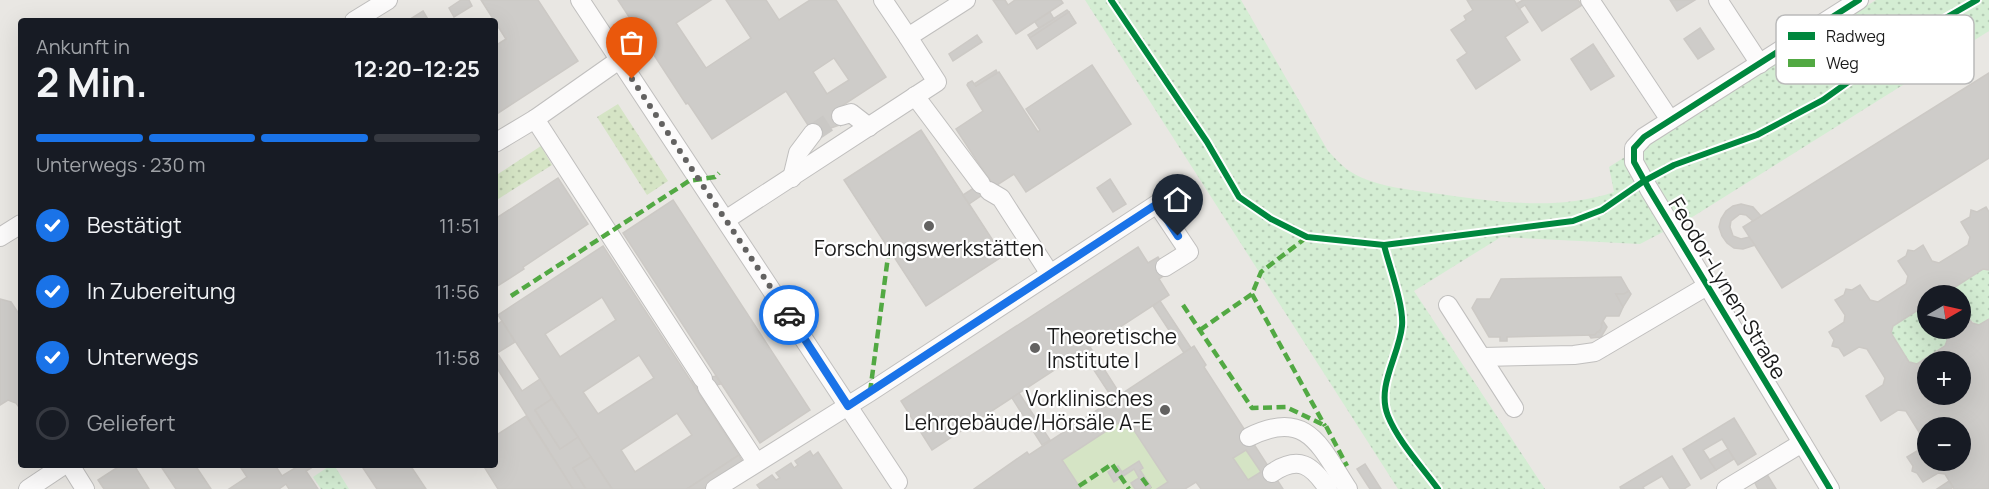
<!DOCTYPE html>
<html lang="de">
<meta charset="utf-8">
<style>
body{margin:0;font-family:Manrope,sans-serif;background:#20242c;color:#f1f3f6;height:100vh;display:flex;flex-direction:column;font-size:22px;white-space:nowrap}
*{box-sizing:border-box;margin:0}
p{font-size:20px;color:#9ea1a6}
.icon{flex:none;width:33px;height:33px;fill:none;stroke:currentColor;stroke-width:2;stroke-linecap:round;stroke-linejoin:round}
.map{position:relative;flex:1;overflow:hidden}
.panel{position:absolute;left:18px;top:18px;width:480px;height:450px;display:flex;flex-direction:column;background:#171b24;border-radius:6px;box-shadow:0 6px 24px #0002}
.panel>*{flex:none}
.needle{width:39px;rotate:81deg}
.controls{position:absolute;left:1917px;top:285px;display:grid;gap:12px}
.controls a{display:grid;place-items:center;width:54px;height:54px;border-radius:50%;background:#171b24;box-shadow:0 6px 24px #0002;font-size:30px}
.pin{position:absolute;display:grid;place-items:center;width:51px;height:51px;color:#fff;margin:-62px -26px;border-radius:50% 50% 50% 0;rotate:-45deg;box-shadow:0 0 6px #0007}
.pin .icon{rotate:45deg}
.courier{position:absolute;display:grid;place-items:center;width:60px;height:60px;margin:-30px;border:4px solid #1a73e8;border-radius:50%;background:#fff;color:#222;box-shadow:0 2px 8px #0007}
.headline em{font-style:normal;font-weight:700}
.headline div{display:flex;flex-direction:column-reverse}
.headline{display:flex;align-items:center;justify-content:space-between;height:102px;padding:0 18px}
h1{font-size:39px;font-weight:700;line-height:45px}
.bar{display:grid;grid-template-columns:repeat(4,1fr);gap:9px 6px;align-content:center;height:72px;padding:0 18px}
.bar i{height:8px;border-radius:4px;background:#363941}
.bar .active{background:#1a73e8}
.bar p{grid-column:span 4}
ol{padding:0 18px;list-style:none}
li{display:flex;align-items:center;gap:18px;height:66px}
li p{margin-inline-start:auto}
li .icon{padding:6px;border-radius:50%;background:#1a73e8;color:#fff;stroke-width:4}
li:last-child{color:#9ea1a6}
li i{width:33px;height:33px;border:3px solid #363941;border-radius:50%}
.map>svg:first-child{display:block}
.grass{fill:url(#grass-dots)}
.park{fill:url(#park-dots)}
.garden{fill:#d5e4c5}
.building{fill:#ceccc9;stroke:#ccc9c5;stroke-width:1.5;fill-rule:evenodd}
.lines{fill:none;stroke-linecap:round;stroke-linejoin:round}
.minor-tunnel{stroke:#cac8c5;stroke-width:18;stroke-dasharray:18 9;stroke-linecap:butt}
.minor-casing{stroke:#c0bfbe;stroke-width:20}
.minor{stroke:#fcfbfb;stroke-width:18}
.quiet{stroke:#52a943;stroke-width:4.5;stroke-dasharray:9 4.5;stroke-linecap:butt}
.cycleway-casing{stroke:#fff;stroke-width:10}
.cycleway{stroke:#00873e;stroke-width:6}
.done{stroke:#636261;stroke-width:6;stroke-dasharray:0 10.8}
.route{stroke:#1a73e8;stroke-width:8}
.poi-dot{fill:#636261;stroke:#fff;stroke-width:2}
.labels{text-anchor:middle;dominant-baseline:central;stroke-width:4.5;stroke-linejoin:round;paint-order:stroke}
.poi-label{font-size:21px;fill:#1b1b1b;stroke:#fff}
.street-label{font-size:21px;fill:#1b1b1b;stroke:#fff}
.key{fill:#fff;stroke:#bbb;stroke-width:1.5}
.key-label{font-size:16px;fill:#1b1b1b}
</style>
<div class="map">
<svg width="1989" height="489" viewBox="0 0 1989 489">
<defs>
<pattern id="grass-dots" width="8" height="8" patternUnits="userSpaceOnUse" patternTransform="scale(1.5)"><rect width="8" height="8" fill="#d5e4c5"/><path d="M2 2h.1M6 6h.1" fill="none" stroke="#b6c3a9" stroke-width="1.8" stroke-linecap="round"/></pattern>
<pattern id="park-dots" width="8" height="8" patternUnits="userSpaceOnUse" patternTransform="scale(1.5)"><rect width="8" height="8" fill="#d4edd3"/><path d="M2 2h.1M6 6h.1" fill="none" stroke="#b5cbb5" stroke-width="1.8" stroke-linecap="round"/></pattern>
</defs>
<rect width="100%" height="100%" fill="#e9e7e3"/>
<!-- grass -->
<g class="grass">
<path d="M618 104 668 181 647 195 597 117Z"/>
<path d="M541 146 552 165 495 201V176Z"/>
</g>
<!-- park -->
<g class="park">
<path d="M1085 0H1241L1328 151C1334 157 1341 165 1348 170 1371 186 1405 189 1432 193 1492 201 1555 212 1614 192L1609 167 1876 0H1989V31L1694 216 1640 244 1501 237 1414 291 1545 489H1398Z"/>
<path d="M1983 269 1989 270V319L1979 325C1967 321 1961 308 1960 296L1955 295V287Z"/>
<path d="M1921 308 1927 309 1928 328 1942 329 1948 338 1945 346 1917 364 1909 362 1891 333 1893 326Z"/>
<path d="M331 465H334L349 489H321L313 477Z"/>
</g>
<!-- garden -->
<g class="garden">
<path d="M1126 418 1168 482 1157 489H1081L1062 460Z"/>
<path d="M1246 450 1261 472 1248 480 1233 458Z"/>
</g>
<!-- building -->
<g class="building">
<path d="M461 0H469L472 6 454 17 449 8Z"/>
<path d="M481 0H538L578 61 495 115V46L506 39Z"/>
<path d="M618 0H711L676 23 706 68 751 38 726 0H766L779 20 810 0H836L886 77 837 109 845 123 825 130 817 139 786 91 712 139 688 103 686 104ZM834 58 849 80 827 94 813 72Z"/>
<path d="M993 0H1005L1008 5 1015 0H1061L1063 3 1016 34Z"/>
<path d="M1467 0H1514L1528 22 1505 37 1520 60 1476 89 1457 60 1467 53 1451 30 1466 20 1464 16 1473 10Z"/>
<path d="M1523 0H1578L1582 5 1542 31 1525 5 1519 9 1516 4Z"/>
<path d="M1670 0H1695L1677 11Z"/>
<path d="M1067 10 1069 12 1030 38 1028 35Z"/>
<path d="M423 11 429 21H407Z"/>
<path d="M1050 12 1054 19 1039 28 1035 22Z"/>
<path d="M1069 12 1076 23 1037 49 1030 38Z"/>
<path d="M1700 28 1714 49 1698 59 1684 39Z"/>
<path d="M977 35 982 42 953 61 949 54Z"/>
<path d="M1593 44 1614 76 1591 90 1571 59Z"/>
<path d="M1092 65 1131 124 1026 192 1014 174 994 187 956 129 983 111 967 85 968 83 972 81 976 86 999 72 1038 132 1040 130 1026 109Z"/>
<path d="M996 70 997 72 976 86 974 84Z"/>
<path d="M1989 73V158L1782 288 1743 227Z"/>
<path d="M921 130 1003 256 926 306 844 180Z"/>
<path d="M558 178 588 224 523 267 524 269 496 287 495 219Z"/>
<path d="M989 178 994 187 969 204 963 195Z"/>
<path d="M1110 179 1126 204 1113 212 1097 188Z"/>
<path d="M673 200 810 410 760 443 623 233Z"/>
<path d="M1741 204 1753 207 1761 216 1753 221 1746 215 1740 214 1731 221 1730 227 1733 236 1741 239 1749 237 1755 245 1743 249 1734 248 1727 243 1722 236 1719 227 1721 219 1726 211 1733 206Z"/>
<path d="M1986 207 1989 212V270L1983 269 1955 287V296H1928V309L1921 308 1893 326 1891 333 1909 362 1917 364 1945 346 1948 338 1942 328H1960V305L1972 323 1979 325 1989 319V489H1954L1945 474 1938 473 1923 482 1917 473 1912 471 1913 466 1907 457 1922 448 1924 440 1906 411 1898 410 1881 421 1866 396 1883 385 1885 378 1867 349 1859 347 1844 356 1839 348 1832 346 1834 340 1829 332 1844 322 1845 315 1835 300 1844 295 1846 289 1852 290 1860 285 1870 300 1878 302 1906 284 1908 276 1898 261 1906 256 1908 250 1914 251 1923 245 1932 261 1939 263 1968 245 1970 237 1961 222 1970 217 1971 210 1977 212ZM1928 362H1960V394H1928ZM1928 428H1960V460H1928Z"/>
<path d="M603 246 739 455 687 489H612L498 315ZM602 297 616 320 560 357 545 334ZM639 355 654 378 598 414 583 392ZM677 413 692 435 635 472 621 450Z"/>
<path d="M1138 247 1148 263 1158 257 1168 273 1159 279 1169 295 932 450 901 401Z"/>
<path d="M1621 277 1629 291 1624 294H1616L1623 307 1619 316H1606L1601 324 1603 327 1595 335 1507 337V341H1500V337H1489L1472 308 1477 299H1490L1501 279Z"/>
<path d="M1629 291 1631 294 1623 307 1616 294H1624Z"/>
<path d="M0 299 11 302 21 317V410L16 403 8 400 0 405Z"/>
<path d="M1160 301 1191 348 1184 353 1153 306Z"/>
<path d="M502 321 515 342 497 353 522 391 540 379 552 399 535 410 560 449 578 437 584 447 591 457 573 468 586 489H573L495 365V326Z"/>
<path d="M1603 321 1607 327 1601 337 1591 338 1589 335H1595L1597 332H1600Z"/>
<path d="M1194 346 1206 365 1204 367 1283 489H1201L1196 482 1185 489H1157L1168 482 1126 418 1062 460 1081 489H974L1027 452 1029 455ZM1246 450 1261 472 1248 480 1233 458Z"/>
<path d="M1090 347 1120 394 1113 399 1082 352Z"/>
<path d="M716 376 721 384 696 389 691 381Z"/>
<path d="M1019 393 1050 440 1042 445 1012 398Z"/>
<path d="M552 399 578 437 560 449 535 410Z"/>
<path d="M526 416 573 489H498L483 465H495V436Z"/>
<path d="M1734 418 1756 454 1738 465 1722 439 1703 450 1716 470 1701 479 1683 449Z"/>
<path d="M1728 449 1734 459 1716 470 1709 460Z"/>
<path d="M810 451 813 456 818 452 842 489H760L757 485 772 475 776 480 780 478 776 473 791 463 794 468 798 465 795 461Z"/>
<path d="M739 455 743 463 703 489H687Z"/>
<path d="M1672 456 1690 485 1684 489H1670L1662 476 1643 487 1644 489H1621L1620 487Z"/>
<path d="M591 457 612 489H586L573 468Z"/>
<path d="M1139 461 1143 468 1140 470 1151 487 1148 489H1135L1131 483 1139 478 1134 469 1114 482 1108 472 1118 466 1122 472Z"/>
<path d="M1365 464 1381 489H1370L1357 469Z"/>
<path d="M121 465H134L149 489H104L98 480Z"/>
<path d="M160 465H195L211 489H176Z"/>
<path d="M239 465H275L282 476 300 465H316L306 471 318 489H289L286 484 279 489H229L247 477Z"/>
<path d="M361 465H410L426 489H377Z"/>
<path d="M1765 471 1776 489H1758L1753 479Z"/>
<path d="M1949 481 1953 487 1951 489H1937Z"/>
</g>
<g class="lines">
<!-- minor-tunnel -->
<path class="minor-tunnel" d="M813 133 828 123 841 116"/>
<defs>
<g id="minor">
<path d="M580 0 898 482"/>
<path d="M883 0 908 37"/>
<path d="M1590 0 1670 120"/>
<path d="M1718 0 1760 64"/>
<path d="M354 21 388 0"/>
<path d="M915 96 981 184"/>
<path d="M841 116 851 113 869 127"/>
<path d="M535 119 703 379"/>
<path d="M495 143 535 119 619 60"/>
<path d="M792 178 798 153 813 133"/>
<path d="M989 191 1001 198 1050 274"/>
<path d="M727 219 937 82 908 37 966 0"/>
<path d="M0 237 21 224"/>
<path d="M1448 305 1514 408"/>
<path d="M1482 357 1574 355 1595 352 1707 286"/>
<path d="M707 387 756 462"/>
<path d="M1249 437C1307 408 1320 446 1348 489"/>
<path d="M70 465 85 489"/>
<path d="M1272 473C1299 455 1312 465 1328 489"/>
<path d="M28 489 64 465"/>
<path d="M715 489 870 392 1157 204 1189 252 1165 267"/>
<path d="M1726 489 1802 443"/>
<path d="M1830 489 1649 189 1634 162V148L1644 137 1859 0"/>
</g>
</defs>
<!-- minor casing -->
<use href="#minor" class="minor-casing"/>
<!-- minor -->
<use href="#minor" class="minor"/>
<!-- quiet -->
<g class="quiet">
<path d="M1252 294 1325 426"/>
<path d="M511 296 689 181 715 177 719 173"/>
<path d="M1183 305 1252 408 1286 407 1326 426 1347 466"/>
<path d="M1200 330 1252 294 1261 272 1307 237"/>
<path d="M870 392 889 249"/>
<path d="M1142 478 1150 489"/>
<path d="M1079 486 1112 464 1129 489"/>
</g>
<defs>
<g id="cycleway">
<path d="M1111 0 1207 142 1239 197 1271 219 1307 237 1384 245 1573 221 1602 210 1644 181 1674 165 1757 135 1823 100 1907 40 1977 0"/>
<path d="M1384 245C1389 266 1404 305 1402 326 1399 356 1376 386 1388 416 1398 441 1422 467 1438 489"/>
<path d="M1830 489 1649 189 1634 162V148L1644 137 1859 0"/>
</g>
</defs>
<!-- cycleway casing -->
<use href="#cycleway" class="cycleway-casing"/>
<!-- cycleway -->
<use href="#cycleway" class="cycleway"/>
</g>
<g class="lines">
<!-- done -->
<path class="done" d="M632 79 789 315"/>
<!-- route -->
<path class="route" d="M789 315 848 406 1157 204 1178 236"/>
</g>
<!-- markers -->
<g class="poi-dot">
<circle cx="929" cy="226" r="6"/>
<circle cx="1035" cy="348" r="6"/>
<circle cx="1165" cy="410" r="6"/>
</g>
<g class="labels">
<!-- poi labels -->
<g class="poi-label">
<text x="929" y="248">Forschungswerkstätten</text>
<text x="1047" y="336" text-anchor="start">Theoretische<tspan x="1047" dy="24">Institute I</tspan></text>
<text x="1153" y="398" text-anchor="end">Vorklinisches<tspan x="1153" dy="24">Lehrgebäude/Hörsäle A-E</tspan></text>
</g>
<!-- street labels -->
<g class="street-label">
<text transform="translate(1728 288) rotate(59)">Feodor-Lynen-Straße</text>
</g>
</g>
<!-- legend -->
<rect x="1776" y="15" width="198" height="69" rx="9" class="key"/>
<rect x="1788" y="32" width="27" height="8" fill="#00873e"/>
<rect x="1788" y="59" width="27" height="8" fill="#52a943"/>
<g class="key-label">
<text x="1826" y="42">Radweg</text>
<text x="1826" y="69">Weg</text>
</g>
</svg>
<div class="controls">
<a><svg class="needle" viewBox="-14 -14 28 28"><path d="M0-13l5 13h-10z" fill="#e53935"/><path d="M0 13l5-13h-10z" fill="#9ea1a6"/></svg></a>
<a>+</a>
<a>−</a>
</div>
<div class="pin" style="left:632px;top:79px;background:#ea580c"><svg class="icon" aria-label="bag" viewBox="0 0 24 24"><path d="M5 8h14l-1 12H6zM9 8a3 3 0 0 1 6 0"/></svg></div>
<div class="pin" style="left:1178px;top:236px;background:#1f2937"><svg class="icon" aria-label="home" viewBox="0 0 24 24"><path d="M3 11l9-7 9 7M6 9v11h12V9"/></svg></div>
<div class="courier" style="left:789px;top:315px"><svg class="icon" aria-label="car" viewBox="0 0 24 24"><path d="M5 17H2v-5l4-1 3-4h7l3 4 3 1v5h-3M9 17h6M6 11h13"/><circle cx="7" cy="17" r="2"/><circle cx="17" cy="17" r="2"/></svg></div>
<section class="panel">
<div class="headline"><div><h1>2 Min.</h1><p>Ankunft in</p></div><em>12:20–12:25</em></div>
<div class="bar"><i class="active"></i><i class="active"></i><i class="active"></i><i></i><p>Unterwegs · 230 m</p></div>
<ol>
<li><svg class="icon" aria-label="check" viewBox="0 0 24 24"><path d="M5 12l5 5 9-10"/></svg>Bestätigt<p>11:51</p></li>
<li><svg class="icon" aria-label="check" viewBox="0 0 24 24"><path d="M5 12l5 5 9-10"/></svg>In Zubereitung<p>11:56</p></li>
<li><svg class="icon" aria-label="check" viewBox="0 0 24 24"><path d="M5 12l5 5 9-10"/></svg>Unterwegs<p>11:58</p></li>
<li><i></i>Geliefert</li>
</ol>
</section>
</div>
